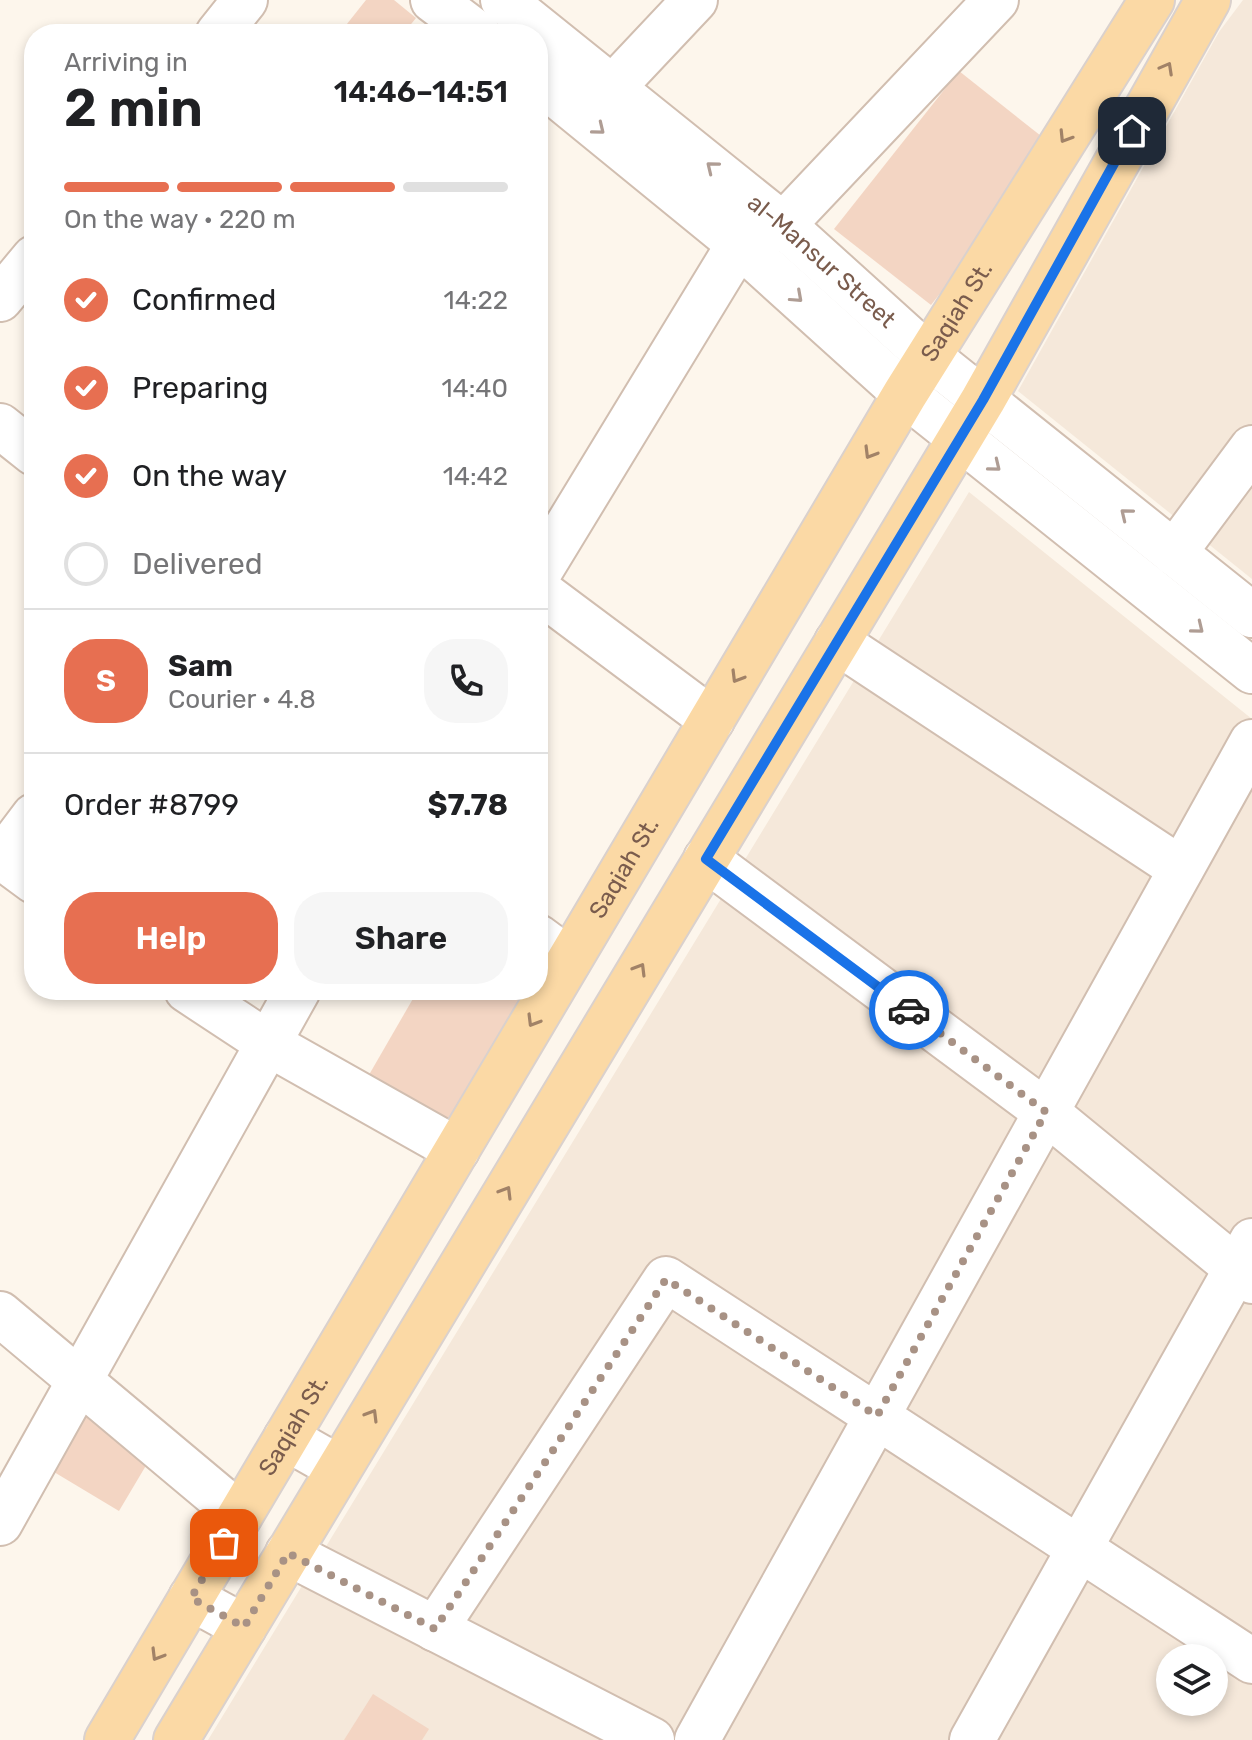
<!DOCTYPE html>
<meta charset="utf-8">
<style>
body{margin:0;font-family:Rubik,sans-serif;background:#f6f6f6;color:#202124;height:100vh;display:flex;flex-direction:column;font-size:30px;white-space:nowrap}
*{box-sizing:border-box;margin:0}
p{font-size:26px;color:#757577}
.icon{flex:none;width:44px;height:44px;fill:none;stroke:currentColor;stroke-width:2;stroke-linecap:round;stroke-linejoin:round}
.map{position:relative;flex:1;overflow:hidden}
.sheet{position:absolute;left:24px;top:24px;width:524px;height:976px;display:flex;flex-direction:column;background:#fff;border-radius:32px;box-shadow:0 4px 12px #0003}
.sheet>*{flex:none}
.controls{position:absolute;left:1156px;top:1644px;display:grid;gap:16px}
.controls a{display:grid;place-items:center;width:72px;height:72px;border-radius:50%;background:#fff;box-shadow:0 4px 12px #0003;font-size:40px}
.pin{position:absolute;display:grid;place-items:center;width:68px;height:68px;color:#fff;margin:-34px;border-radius:16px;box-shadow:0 4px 12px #0006}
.courier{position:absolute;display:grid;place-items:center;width:80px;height:80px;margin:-40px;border:6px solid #1a73e8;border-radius:50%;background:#fff;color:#222;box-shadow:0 2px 10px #0007}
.overview em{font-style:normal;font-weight:600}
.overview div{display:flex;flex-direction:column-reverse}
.overview{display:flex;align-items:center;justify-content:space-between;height:136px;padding:0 40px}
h1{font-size:52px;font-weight:600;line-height:60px}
.bar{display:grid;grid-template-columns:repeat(4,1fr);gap:12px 8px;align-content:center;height:96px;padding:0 40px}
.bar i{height:10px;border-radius:6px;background:#e0e0e0}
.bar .selected{background:#e76f51}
.bar p{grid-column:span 4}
.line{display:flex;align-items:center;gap:20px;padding:0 40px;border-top:2px solid #e0e0e0}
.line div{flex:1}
.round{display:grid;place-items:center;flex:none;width:84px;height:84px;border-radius:32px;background:#f6f6f6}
ol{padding:0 40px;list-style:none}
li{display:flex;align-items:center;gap:24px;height:88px}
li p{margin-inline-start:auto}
li .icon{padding:8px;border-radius:50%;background:#e76f51;color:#fff;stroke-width:4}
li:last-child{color:#757577}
li i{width:44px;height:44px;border:4px solid #e0e0e0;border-radius:50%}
.action{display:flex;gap:16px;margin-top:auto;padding:16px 40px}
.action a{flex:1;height:92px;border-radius:32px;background:#e76f51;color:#fff;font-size:32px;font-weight:600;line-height:92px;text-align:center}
.action a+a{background:#f6f6f6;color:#202124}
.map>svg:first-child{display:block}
.residential{fill:#f5e8da;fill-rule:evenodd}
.building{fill:#f3d5c3}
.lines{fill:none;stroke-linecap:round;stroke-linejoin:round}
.minor-casing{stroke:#d1beb0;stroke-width:48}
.major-casing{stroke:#dad1cd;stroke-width:48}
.minor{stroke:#fff;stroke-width:44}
.major{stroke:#fbd9a5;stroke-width:44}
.oneway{stroke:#a18267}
.oneway2{stroke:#af9d94}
.done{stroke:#a89285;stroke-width:8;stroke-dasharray:0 14.4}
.route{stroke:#1a73e8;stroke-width:10}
.labels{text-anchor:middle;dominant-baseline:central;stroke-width:7;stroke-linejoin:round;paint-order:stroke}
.street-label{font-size:24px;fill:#7a5c4d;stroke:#fffaf3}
</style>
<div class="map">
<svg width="1252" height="1740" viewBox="0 0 1252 1740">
<rect width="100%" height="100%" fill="#fdf6ec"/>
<!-- residential -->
<g class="residential">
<path d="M1243 0H1252V579L1018 391 1219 32Z"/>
<path d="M969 492 1252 719V1740H208ZM1170 1658H1214V1702H1170Z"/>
</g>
<!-- building -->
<g class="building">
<path d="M366 0H394L416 18 403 34H339Z"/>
<path d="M959 71 1055 147 931 305 834 229Z"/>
<path d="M418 990H533L452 1129 366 1080Z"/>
<path d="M83 1410 154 1452 119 1511 49 1469Z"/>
<path d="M373 1694 429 1729 422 1740H344Z"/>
</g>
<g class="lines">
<defs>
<g id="minor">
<path d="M433 0 478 34"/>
<path id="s1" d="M503 0 783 225 928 356 1252 615"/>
<path d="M218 34 245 0"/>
<path d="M538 80 739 244 905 394 1252 671"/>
<path d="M614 86 695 0"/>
<path d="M0 299 34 258"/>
<path d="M0 426 34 453"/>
<path d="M1174 553 1252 448"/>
<path d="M538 574 739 244 783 225 996 0"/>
<path d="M538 590 712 720"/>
<path d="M837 642 1181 869"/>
<path d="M0 856 34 881"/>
<path d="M706 859 1046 1112 1252 1281"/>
<path d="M0 861 34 816"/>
<path d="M538 937 569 960"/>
<path d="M187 990 269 1044 457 1150"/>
<path d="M0 1314 240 1515"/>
<path d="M286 1438 339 1468"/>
<path d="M0 1523 298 990"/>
<path d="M288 1553 652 1740"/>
<path d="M191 1598 244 1627"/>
<path d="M435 1629 666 1279 1252 1661"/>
<path d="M697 1740 1252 742"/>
<path d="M972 1740 1252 1241"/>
</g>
<g id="major">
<path id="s2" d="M107 1740 905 394 1152 0"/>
<path d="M176 1740 983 400 1208 0"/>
</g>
</defs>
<!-- minor casing -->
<use href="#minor" class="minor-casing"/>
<!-- major casing -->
<use href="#major" class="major-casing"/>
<!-- minor -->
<use href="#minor" class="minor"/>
<!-- major -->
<use href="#major" class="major"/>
</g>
<!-- one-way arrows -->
<defs><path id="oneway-chevron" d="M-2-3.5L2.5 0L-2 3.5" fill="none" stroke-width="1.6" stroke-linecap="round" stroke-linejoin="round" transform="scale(2)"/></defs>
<g class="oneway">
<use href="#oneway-chevron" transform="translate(1167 68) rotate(-61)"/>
<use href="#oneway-chevron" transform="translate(1065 137) rotate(122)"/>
<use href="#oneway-chevron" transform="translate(870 453) rotate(121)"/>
<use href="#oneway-chevron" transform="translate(737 677) rotate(121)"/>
<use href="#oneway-chevron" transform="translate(640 969) rotate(-59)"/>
<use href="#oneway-chevron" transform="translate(533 1021) rotate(121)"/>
<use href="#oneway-chevron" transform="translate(506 1192) rotate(-59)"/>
<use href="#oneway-chevron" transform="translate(372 1415) rotate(-59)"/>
<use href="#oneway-chevron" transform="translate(157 1655) rotate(121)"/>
</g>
<g class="oneway2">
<use href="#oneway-chevron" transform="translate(599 129) rotate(39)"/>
<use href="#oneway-chevron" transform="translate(712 167) rotate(-141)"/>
<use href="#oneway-chevron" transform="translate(797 297) rotate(42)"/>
<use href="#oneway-chevron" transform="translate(995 466) rotate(39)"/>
<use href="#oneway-chevron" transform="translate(1126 514) rotate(-141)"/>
<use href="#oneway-chevron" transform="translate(1198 628) rotate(39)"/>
</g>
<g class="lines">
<!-- done -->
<path class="done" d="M224 1543 191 1598 244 1627 288 1553 435 1629 666 1279 877 1416 1046 1112 909 1010"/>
<!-- route -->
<path class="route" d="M909 1010 706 859 983 400 1132 131"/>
</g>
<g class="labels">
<!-- street labels -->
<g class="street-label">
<text stroke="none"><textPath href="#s1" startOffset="412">al-Mansur Street</textPath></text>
<text stroke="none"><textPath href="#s2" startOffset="1662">Saqiah St.</textPath></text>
<text stroke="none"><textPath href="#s2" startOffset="1014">Saqiah St.</textPath></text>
<text stroke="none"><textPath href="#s2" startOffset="366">Saqiah St.</textPath></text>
</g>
</g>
</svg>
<div class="controls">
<a><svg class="icon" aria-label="layers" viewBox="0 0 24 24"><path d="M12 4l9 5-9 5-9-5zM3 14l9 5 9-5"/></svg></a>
</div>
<div class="pin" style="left:224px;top:1543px;background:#ea580c"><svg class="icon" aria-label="bag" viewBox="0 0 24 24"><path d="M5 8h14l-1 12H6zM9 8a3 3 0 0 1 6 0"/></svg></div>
<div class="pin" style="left:1132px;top:131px;background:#1f2937"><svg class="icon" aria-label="home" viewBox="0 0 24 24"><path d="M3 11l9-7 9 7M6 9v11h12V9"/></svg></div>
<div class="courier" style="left:909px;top:1010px"><svg class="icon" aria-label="car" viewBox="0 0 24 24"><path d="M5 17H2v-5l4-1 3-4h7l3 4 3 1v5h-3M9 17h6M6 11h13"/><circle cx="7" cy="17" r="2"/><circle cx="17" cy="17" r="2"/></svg></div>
<section class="sheet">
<div class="overview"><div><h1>2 min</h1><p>Arriving in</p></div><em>14:46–14:51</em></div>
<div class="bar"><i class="selected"></i><i class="selected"></i><i class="selected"></i><i></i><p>On the way · 220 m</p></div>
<ol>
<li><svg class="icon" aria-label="check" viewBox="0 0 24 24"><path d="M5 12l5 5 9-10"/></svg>Confirmed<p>14:22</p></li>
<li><svg class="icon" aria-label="check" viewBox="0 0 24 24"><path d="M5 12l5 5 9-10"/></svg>Preparing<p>14:40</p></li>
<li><svg class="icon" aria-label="check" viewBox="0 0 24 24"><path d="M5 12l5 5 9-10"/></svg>On the way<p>14:42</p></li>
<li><i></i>Delivered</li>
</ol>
<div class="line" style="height:144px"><b class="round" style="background:#e76f51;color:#fff">S</b><div><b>Sam</b><p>Courier · 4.8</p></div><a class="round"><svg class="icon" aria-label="phone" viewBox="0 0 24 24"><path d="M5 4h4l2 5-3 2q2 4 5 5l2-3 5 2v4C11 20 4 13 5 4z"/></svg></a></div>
<div class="line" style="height:104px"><div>Order #8799</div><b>$7.78</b></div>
<div class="action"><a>Help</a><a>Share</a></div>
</section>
</div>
